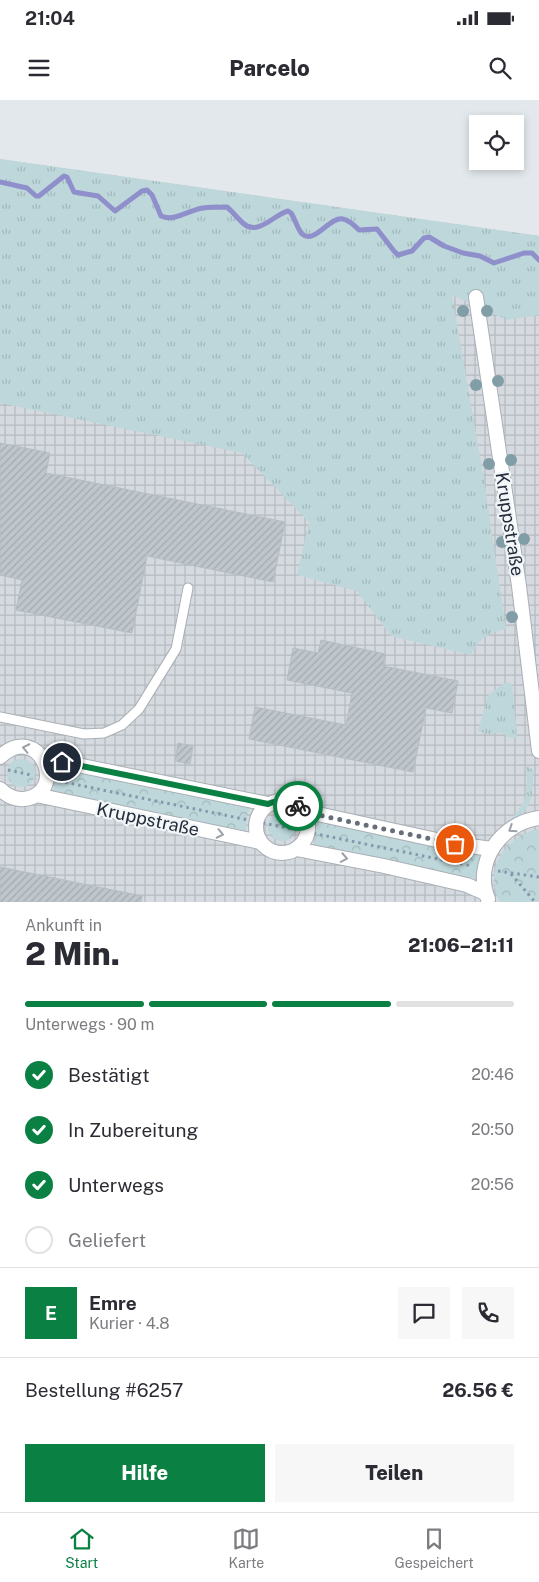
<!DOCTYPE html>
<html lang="de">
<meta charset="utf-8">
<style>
body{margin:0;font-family:"Public Sans",sans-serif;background:#f7f7f7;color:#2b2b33;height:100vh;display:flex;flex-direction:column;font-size:19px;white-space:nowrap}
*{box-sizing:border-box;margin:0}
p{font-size:16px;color:#7c7c81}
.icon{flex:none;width:28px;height:28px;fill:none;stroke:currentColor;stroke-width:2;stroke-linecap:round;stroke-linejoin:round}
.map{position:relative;height:802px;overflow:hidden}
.panel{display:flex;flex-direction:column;background:#fff;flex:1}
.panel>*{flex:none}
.tools{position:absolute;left:469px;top:15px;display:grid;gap:10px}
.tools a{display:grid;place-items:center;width:55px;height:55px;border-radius:0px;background:#fff;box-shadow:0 2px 8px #0003;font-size:25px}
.pin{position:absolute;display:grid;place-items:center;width:42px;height:42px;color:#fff;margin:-21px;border:2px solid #fff;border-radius:50%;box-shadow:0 1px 5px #0007}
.courier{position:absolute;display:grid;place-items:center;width:50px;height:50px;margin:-25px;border:4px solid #0b8043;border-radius:50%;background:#fff;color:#222;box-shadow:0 1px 6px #0007}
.headline em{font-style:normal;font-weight:800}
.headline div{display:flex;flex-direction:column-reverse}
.headline{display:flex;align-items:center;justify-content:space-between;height:85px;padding:0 25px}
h1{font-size:32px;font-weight:800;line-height:38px}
.bar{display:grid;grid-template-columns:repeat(4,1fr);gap:8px 5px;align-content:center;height:60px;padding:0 25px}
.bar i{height:6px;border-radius:4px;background:#e1e1e2}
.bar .active{background:#0b8043}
.bar p{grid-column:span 4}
.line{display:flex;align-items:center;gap:12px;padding:0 25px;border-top:1px solid #e1e1e2}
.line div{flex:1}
.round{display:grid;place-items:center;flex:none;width:52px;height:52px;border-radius:0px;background:#f7f7f7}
ol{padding:0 25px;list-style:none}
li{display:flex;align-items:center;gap:15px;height:55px}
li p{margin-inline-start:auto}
li .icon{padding:5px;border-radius:50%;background:#0b8043;color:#fff;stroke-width:4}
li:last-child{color:#7c7c81}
li i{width:28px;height:28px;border:2px solid #e1e1e2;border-radius:50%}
.primary-button{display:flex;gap:10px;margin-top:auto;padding:10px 25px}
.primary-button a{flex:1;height:58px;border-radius:0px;background:#0b8043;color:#fff;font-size:20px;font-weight:800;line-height:58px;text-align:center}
.primary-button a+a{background:#f7f7f7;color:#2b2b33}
.status{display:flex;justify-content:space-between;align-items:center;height:35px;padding:0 25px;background:#fff;direction:ltr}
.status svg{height:14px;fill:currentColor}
header{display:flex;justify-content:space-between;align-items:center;height:65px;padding:0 25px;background:#fff;font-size:22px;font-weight:800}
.tab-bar{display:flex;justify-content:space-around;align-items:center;height:70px;border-top:1px solid #e1e1e2;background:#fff;font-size:14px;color:#7c7c81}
.tab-bar a{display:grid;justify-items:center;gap:2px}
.tab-bar .active{color:#0b8043}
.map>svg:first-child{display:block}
.industrial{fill:url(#industrial-grid)}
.grass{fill:url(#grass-tufts)}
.park{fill:url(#park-crowns)}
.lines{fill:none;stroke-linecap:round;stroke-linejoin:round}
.stream{stroke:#8f8fcc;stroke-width:5}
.building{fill:url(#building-hatch);stroke:#b5bec4}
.service-casing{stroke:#a9b0b6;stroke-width:11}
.minor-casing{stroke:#a9b0b6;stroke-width:16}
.path{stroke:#8597ac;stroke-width:3;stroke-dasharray:2.5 4;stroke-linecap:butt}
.service{stroke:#fff;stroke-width:9}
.minor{stroke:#fff;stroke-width:14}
.tree{fill:#819da6}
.oneway{stroke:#9ca0a7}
.done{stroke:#666e79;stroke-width:5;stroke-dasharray:0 9}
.route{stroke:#0b8043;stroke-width:6}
.labels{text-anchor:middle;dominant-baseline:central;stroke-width:4.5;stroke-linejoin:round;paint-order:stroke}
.street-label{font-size:18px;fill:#242d3b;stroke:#f2f6f8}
</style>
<div class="status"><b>21:04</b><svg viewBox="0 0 49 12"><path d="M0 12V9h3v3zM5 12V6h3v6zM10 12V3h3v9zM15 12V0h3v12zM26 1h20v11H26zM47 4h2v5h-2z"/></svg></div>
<header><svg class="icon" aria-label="menu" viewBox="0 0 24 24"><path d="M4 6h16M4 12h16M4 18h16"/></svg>Parcelo<svg class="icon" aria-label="search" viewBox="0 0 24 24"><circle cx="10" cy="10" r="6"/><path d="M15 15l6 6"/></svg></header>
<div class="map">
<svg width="539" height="802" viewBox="0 0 539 802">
<defs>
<pattern id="industrial-grid" width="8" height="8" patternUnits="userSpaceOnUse" patternTransform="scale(1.25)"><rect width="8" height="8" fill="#d4dadf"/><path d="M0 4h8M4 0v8" fill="none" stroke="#b6bbc0"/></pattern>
<pattern id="grass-tufts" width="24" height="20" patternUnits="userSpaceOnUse" patternTransform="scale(1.25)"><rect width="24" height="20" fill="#bdd7da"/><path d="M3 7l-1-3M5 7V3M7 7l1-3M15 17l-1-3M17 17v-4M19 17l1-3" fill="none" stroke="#a2b9bc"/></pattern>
<pattern id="park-crowns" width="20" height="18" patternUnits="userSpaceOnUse" patternTransform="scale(1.25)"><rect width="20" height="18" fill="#bdd7da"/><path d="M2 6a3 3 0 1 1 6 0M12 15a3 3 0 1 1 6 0" fill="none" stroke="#a2b9bc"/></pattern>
<pattern id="building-hatch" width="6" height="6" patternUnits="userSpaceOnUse" patternTransform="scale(1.25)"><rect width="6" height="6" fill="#bfc6cc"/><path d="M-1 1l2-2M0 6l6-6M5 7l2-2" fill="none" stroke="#a4aab0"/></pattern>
</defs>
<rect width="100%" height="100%" fill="#e2e8eb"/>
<!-- industrial -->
<path class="industrial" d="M0 59 539 136V802H0Z"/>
<!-- grass -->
<g class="grass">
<path d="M0 59 539 136V215L507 220 452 195 484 380 506 529C486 534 480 537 471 555L391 536 357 491 297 475 309 422 242 353 0 303Z"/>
<path d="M506 582 512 584 517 638 507 637C501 630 498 633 491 634 487 634 482 632 478 631L488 595Z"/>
<path d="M526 665 533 670C533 697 533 710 507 724 528 700 528 697 526 665Z"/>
</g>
<!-- park -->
<g class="park">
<circle cx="21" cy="673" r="14"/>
<path d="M55 668 250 708 247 715 246 731 51 692 55 686Z"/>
<circle cx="282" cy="727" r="14"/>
<path d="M317 722 480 754 476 779 314 745 316 739Z"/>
<path d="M539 729V802H500C482 770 506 735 539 729Z"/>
</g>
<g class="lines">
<!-- stream -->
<path class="stream" d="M0 82 27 88 36 96H39L64 76 67 77 74 92 98 96 115 111 142 91 147 90 152 95 161 116C175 122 188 110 203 108 211 107 219 107 227 107 233 112 238 119 244 124 258 136 275 114 288 111L291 113C295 119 298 130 302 134 314 145 330 116 343 119 349 120 355 126 359 130L377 129 394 151 398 155 412 151 424 138 429 137 444 146 463 153 480 156 494 163 524 153H532L539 160"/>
</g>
<!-- building -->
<g class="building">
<path d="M0 343 50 353 46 373 285 422 273 482 147 456 132 533 16 510 22 480 0 475Z"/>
<path d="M321 540 385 554 383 566 458 581 452 613 426 608 413 672 249 639 255 607 346 625 352 593 287 580 293 548 318 553Z"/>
<path d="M178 643 193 646 190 664 175 661Z"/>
<path d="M0 767 142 796 141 802H0Z"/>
</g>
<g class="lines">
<defs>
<path id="service" d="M0 617 84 634 104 633 122 625 139 609 176 549 188 488"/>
<g id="minor">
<path d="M476 197 519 486 539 651"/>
<path d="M0 657C39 620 70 693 24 699 14 700 7 696 0 689"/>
<path d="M43 658 268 704"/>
<path d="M36 695 260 742"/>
<circle cx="282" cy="727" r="26"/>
<path d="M304 711 455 744 492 749"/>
<path d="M296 749 384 766 467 785 485 793"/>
<path d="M488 799C473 762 501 723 539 718"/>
</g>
</defs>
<!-- service casing -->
<use href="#service" class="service-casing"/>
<!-- minor casing -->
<use href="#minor" class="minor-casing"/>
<!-- path -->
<g class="path">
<path d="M8 670 31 675"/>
<path d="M59 681 472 766"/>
<path d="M498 771 539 777"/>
<path d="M511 774 535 802"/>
</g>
<!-- service -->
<use href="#service" class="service"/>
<!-- minor -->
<use href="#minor" class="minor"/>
</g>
<!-- trees -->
<g class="tree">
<circle cx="463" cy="211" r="6"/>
<circle cx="487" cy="211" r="6"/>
<circle cx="498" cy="281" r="6"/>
<circle cx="476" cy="285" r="6"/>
<circle cx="511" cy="360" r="6"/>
<circle cx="489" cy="364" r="6"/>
<circle cx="524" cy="439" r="6"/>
<circle cx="502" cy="442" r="6"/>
<circle cx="512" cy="517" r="6"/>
</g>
<!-- one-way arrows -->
<defs><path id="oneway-chevron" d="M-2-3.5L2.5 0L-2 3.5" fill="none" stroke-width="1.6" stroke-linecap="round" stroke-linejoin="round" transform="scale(1.25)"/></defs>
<g class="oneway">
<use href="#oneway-chevron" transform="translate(26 648) rotate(-168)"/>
<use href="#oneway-chevron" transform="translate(512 729) rotate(147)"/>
<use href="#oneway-chevron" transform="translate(220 734) rotate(12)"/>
<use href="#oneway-chevron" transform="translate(344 758) rotate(11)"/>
</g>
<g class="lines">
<!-- done -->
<path class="done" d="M298 706 304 712 455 744"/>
<!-- route -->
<path class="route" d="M62 662 268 704C279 699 288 699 298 706"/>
</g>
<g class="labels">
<!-- street labels -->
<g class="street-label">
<text transform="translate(510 424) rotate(81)">Kruppstraße</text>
<text transform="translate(148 719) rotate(12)">Kruppstraße</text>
</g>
</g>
</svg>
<div class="tools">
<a><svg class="icon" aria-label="locate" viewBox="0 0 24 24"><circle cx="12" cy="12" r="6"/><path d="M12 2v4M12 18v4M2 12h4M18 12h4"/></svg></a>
</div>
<div class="pin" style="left:455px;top:744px;background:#ea580c"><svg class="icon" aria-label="bag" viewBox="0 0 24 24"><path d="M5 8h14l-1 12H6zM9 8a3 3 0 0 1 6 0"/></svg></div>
<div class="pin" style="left:62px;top:662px;background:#1f2937"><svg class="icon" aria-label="home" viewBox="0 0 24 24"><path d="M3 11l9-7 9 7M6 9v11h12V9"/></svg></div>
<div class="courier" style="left:298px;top:706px"><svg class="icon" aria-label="bike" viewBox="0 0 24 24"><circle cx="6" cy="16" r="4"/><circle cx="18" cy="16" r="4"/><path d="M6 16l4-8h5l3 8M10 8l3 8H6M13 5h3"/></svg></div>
</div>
<section class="panel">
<div class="headline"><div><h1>2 Min.</h1><p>Ankunft in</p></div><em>21:06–21:11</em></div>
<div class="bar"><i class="active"></i><i class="active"></i><i class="active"></i><i></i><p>Unterwegs · 90 m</p></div>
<ol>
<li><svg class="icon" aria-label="check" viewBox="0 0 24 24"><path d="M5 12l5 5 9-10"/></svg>Bestätigt<p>20:46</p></li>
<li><svg class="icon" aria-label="check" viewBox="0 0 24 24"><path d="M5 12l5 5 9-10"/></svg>In Zubereitung<p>20:50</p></li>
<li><svg class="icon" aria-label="check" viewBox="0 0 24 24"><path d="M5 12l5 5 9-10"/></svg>Unterwegs<p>20:56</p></li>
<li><i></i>Geliefert</li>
</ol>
<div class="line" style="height:90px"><b class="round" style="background:#0b8043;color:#fff">E</b><div><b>Emre</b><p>Kurier · 4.8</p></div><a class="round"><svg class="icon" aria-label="chat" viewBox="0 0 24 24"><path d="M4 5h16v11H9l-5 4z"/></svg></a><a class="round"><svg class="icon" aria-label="phone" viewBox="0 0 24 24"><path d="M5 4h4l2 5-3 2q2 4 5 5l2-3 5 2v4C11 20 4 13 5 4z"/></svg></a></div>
<div class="line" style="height:65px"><div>Bestellung #6257</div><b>26.56 €</b></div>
<div class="primary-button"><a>Hilfe</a><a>Teilen</a></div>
</section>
<nav class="tab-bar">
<a class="active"><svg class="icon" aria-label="home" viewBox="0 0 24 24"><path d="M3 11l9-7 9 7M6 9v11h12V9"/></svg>Start</a>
<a><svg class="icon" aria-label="map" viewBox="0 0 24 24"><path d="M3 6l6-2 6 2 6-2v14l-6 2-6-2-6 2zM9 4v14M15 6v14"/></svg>Karte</a>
<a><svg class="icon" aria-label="saved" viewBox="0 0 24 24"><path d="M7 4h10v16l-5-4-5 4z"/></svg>Gespeichert</a>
</nav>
